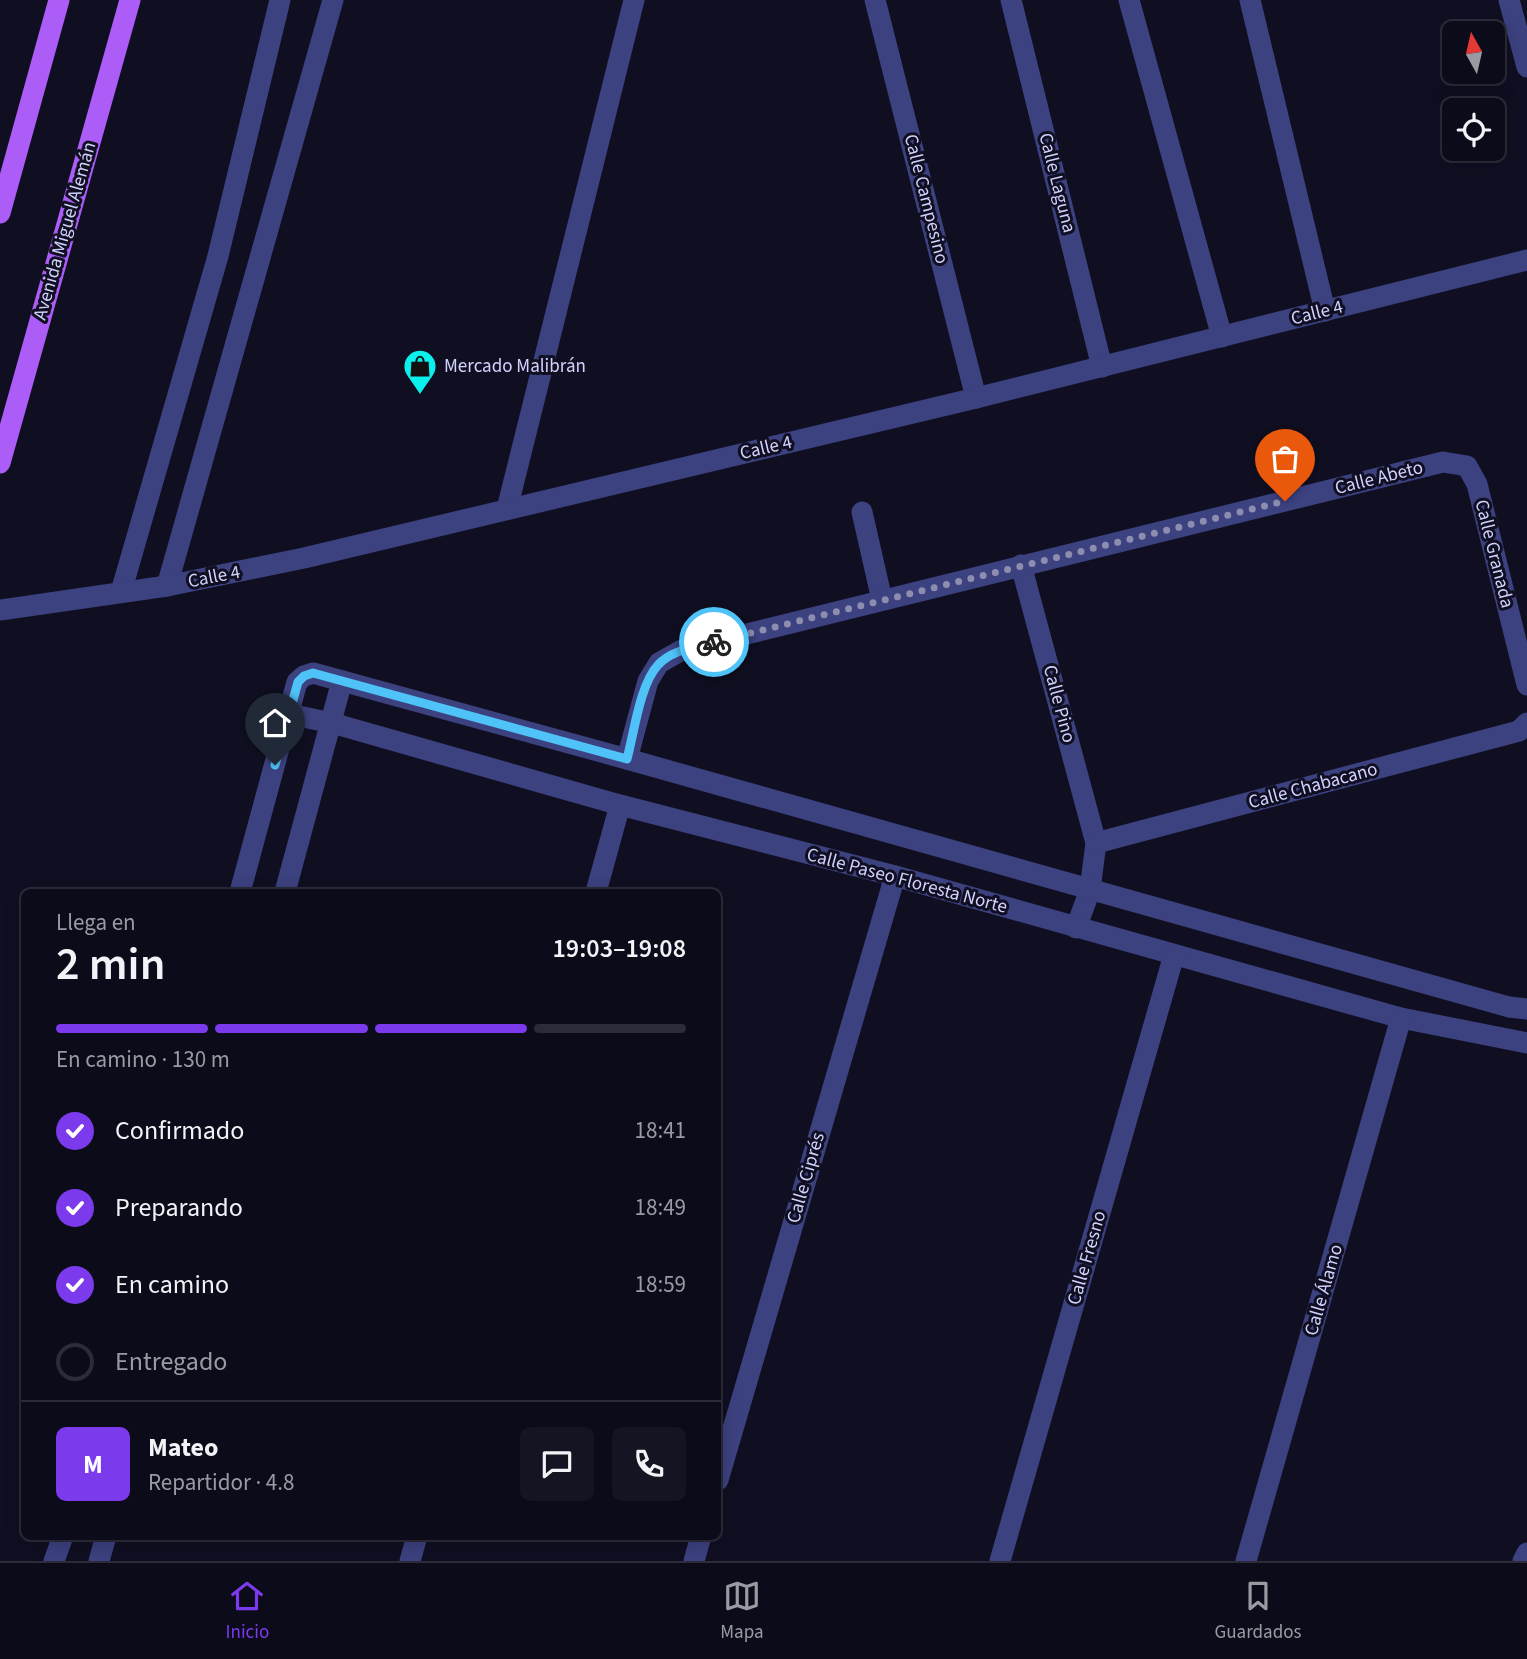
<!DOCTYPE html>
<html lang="es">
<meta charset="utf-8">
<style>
body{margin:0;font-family:"Source Sans 3",sans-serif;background:#151423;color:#f1f3f6;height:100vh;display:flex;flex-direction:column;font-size:26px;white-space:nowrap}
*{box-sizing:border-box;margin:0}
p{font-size:23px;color:#9a9ba2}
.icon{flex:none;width:38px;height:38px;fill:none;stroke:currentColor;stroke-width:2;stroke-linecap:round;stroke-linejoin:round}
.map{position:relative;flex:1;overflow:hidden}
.details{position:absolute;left:21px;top:889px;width:700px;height:651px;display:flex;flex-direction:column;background:#0c0b1a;border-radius:10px;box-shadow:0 4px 18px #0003,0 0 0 2px #2c2b39}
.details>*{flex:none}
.needle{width:46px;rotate:352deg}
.buttons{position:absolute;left:1442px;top:21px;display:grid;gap:14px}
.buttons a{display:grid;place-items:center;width:63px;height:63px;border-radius:10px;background:#0c0b1a;box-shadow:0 4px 18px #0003,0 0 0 2px #2c2b39;font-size:35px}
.pin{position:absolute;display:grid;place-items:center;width:60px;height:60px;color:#fff;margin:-72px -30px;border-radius:50% 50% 50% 0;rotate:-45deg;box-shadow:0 0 7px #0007}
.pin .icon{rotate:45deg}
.courier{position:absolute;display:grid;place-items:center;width:70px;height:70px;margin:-35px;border:5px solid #4fc3f7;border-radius:50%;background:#fff;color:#222;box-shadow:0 2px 9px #0007}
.overview em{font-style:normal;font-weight:600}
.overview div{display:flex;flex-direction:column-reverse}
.overview{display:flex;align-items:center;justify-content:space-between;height:119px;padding:0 35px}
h1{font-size:46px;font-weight:600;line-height:52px}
.bar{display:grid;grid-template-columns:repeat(4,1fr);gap:10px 7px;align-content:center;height:84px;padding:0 35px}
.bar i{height:9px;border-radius:5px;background:#2c2b39}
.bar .active{background:#7c3aed}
.bar p{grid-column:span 4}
.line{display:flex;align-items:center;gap:18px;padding:0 35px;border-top:2px solid #2c2b39}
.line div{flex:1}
.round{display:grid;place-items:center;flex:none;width:74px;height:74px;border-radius:10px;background:#151423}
ol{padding:0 35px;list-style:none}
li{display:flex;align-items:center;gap:21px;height:77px}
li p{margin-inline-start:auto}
li .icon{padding:7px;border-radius:50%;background:#7c3aed;color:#fff;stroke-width:4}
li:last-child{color:#9a9ba2}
li i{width:38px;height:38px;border:4px solid #2c2b39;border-radius:50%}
.dock{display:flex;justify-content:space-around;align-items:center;height:98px;border-top:2px solid #2c2b39;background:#0c0b1a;font-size:19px;color:#9a9ba2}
.dock a{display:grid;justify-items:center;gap:4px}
.dock .active{color:#7c3aed}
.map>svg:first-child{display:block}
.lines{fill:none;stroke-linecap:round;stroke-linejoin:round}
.minor{stroke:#3c417f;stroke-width:21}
.major{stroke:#ac5df8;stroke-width:21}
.done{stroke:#8d8db0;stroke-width:7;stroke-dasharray:0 12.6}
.route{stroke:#4fc3f7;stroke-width:9}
.labels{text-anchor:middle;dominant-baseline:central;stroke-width:6;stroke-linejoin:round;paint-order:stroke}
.street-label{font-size:19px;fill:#d1d1fd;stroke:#100f22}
.poi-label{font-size:19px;fill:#d1d1fd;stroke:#100f22;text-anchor:start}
</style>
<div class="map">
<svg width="1527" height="1561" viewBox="0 0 1527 1561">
<rect width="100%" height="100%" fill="#100f22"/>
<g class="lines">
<!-- minor -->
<g class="minor">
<path d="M875 0 976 398"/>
<path d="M1011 0 1102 367"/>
<path d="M1129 0 1222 337"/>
<path d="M1250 0 1325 311"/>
<path d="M1509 0 1527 67"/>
<path d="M507 509 634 0"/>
<path d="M862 512 882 600"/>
<path d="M1021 565 1096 843 1090 890 1076 928"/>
<path d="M167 586 333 0"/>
<path d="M121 592 218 256 280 0"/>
<path d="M0 610 167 586 304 558 976 398 1527 260"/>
<path d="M289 714 332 723 620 805 895 876 1401 1018 1527 1043"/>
<path d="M627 759 648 681 659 663 682 650 1443 462 1467 466 1477 484 1527 685"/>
<path d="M1096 843 1519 731 1527 723"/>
<path d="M240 892 297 682 304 676 313 673 627 759 1509 1007 1527 1009"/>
<path d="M285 892 342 681"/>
<path d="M596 892 620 805"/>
<path d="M718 1480 895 876"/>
<path d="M54 1561 63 1536"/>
<path d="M99 1561 106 1536"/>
<path d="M410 1561 417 1536"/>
<path d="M694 1561 701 1536"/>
<path d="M1000 1561 1174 955"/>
<path d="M1246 1561 1401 1018"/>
<path d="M1523 1561 1527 1553"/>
</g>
<!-- major -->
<g class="major">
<path d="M0 213 59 0"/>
<path d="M0 463 130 0"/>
</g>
</g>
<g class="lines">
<!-- done -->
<path class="done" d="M714 642 1285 501"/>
<!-- route -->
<path class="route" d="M275 765 298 682 304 676 313 673 627 759C634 733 640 684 658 665 671 650 696 647 714 642"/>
</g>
<!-- icons -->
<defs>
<symbol id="shop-pin" viewBox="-11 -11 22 30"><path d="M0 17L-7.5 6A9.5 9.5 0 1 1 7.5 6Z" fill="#0bf0ec" stroke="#100f22"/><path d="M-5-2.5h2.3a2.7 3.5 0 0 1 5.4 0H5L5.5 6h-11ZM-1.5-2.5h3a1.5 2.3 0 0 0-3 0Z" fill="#111"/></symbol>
</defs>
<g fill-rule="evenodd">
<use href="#shop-pin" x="401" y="347" width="38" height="52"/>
</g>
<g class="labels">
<!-- street labels -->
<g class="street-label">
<text transform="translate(1057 183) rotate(76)">Calle Laguna</text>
<text transform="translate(926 199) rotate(76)">Calle Campesino</text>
<text transform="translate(65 231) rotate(-74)">Avenida Miguel Alemán</text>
<text transform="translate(1317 313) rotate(-14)">Calle 4</text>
<text transform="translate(766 448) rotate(-13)">Calle 4</text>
<text transform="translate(1379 478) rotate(-14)">Calle Abeto</text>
<text transform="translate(1494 554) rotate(76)">Calle Granada</text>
<text transform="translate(214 577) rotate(-11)">Calle 4</text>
<text transform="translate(1059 704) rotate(75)">Calle Pino</text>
<text transform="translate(1313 786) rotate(-15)">Calle Chabacano</text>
<text transform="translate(907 881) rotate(15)">Calle Paseo Floresta Norte</text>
<text transform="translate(806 1178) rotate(-74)">Calle Ciprés</text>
<text transform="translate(1087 1258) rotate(-74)">Calle Fresno</text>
<text transform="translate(1324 1290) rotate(-74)">Calle Álamo</text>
</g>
<!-- poi labels -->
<g class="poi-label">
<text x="444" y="366">Mercado Malibrán</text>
</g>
</g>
</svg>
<div class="buttons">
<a><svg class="needle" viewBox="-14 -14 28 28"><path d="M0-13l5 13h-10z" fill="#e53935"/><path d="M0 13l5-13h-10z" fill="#9a9ba2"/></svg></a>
<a><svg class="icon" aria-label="locate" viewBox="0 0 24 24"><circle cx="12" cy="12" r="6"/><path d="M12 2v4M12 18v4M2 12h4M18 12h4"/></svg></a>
</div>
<div class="pin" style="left:1285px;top:501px;background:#ea580c"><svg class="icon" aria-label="bag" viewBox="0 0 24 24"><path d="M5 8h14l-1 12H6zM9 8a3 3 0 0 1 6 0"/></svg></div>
<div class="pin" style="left:275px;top:765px;background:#1f2937"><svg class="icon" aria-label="home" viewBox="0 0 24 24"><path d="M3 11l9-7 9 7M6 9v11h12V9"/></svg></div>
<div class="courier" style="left:714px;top:642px"><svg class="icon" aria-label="bike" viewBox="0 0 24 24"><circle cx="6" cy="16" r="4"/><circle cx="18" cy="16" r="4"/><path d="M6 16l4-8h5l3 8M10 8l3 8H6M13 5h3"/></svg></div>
<section class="details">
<div class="overview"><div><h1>2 min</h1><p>Llega en</p></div><em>19:03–19:08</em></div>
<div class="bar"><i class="active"></i><i class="active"></i><i class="active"></i><i></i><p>En camino · 130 m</p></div>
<ol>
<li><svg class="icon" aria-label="check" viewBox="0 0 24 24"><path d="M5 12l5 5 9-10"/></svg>Confirmado<p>18:41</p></li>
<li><svg class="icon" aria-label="check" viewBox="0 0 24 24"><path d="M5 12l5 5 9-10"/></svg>Preparando<p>18:49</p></li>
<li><svg class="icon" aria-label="check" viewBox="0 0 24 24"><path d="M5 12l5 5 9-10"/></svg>En camino<p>18:59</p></li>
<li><i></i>Entregado</li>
</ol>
<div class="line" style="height:126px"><b class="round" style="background:#7c3aed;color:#fff">M</b><div><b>Mateo</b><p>Repartidor · 4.8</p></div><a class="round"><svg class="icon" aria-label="chat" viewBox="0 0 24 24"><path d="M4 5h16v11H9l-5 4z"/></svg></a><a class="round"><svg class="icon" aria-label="phone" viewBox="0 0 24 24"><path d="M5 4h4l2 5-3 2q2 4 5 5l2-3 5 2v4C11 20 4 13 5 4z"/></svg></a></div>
</section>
</div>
<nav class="dock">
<a class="active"><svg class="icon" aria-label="home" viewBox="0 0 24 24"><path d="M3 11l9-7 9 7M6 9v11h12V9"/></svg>Inicio</a>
<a><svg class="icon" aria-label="map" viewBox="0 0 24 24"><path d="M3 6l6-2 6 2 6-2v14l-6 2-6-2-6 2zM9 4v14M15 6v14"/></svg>Mapa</a>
<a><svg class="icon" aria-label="saved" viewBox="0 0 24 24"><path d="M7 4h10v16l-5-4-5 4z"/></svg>Guardados</a>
</nav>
